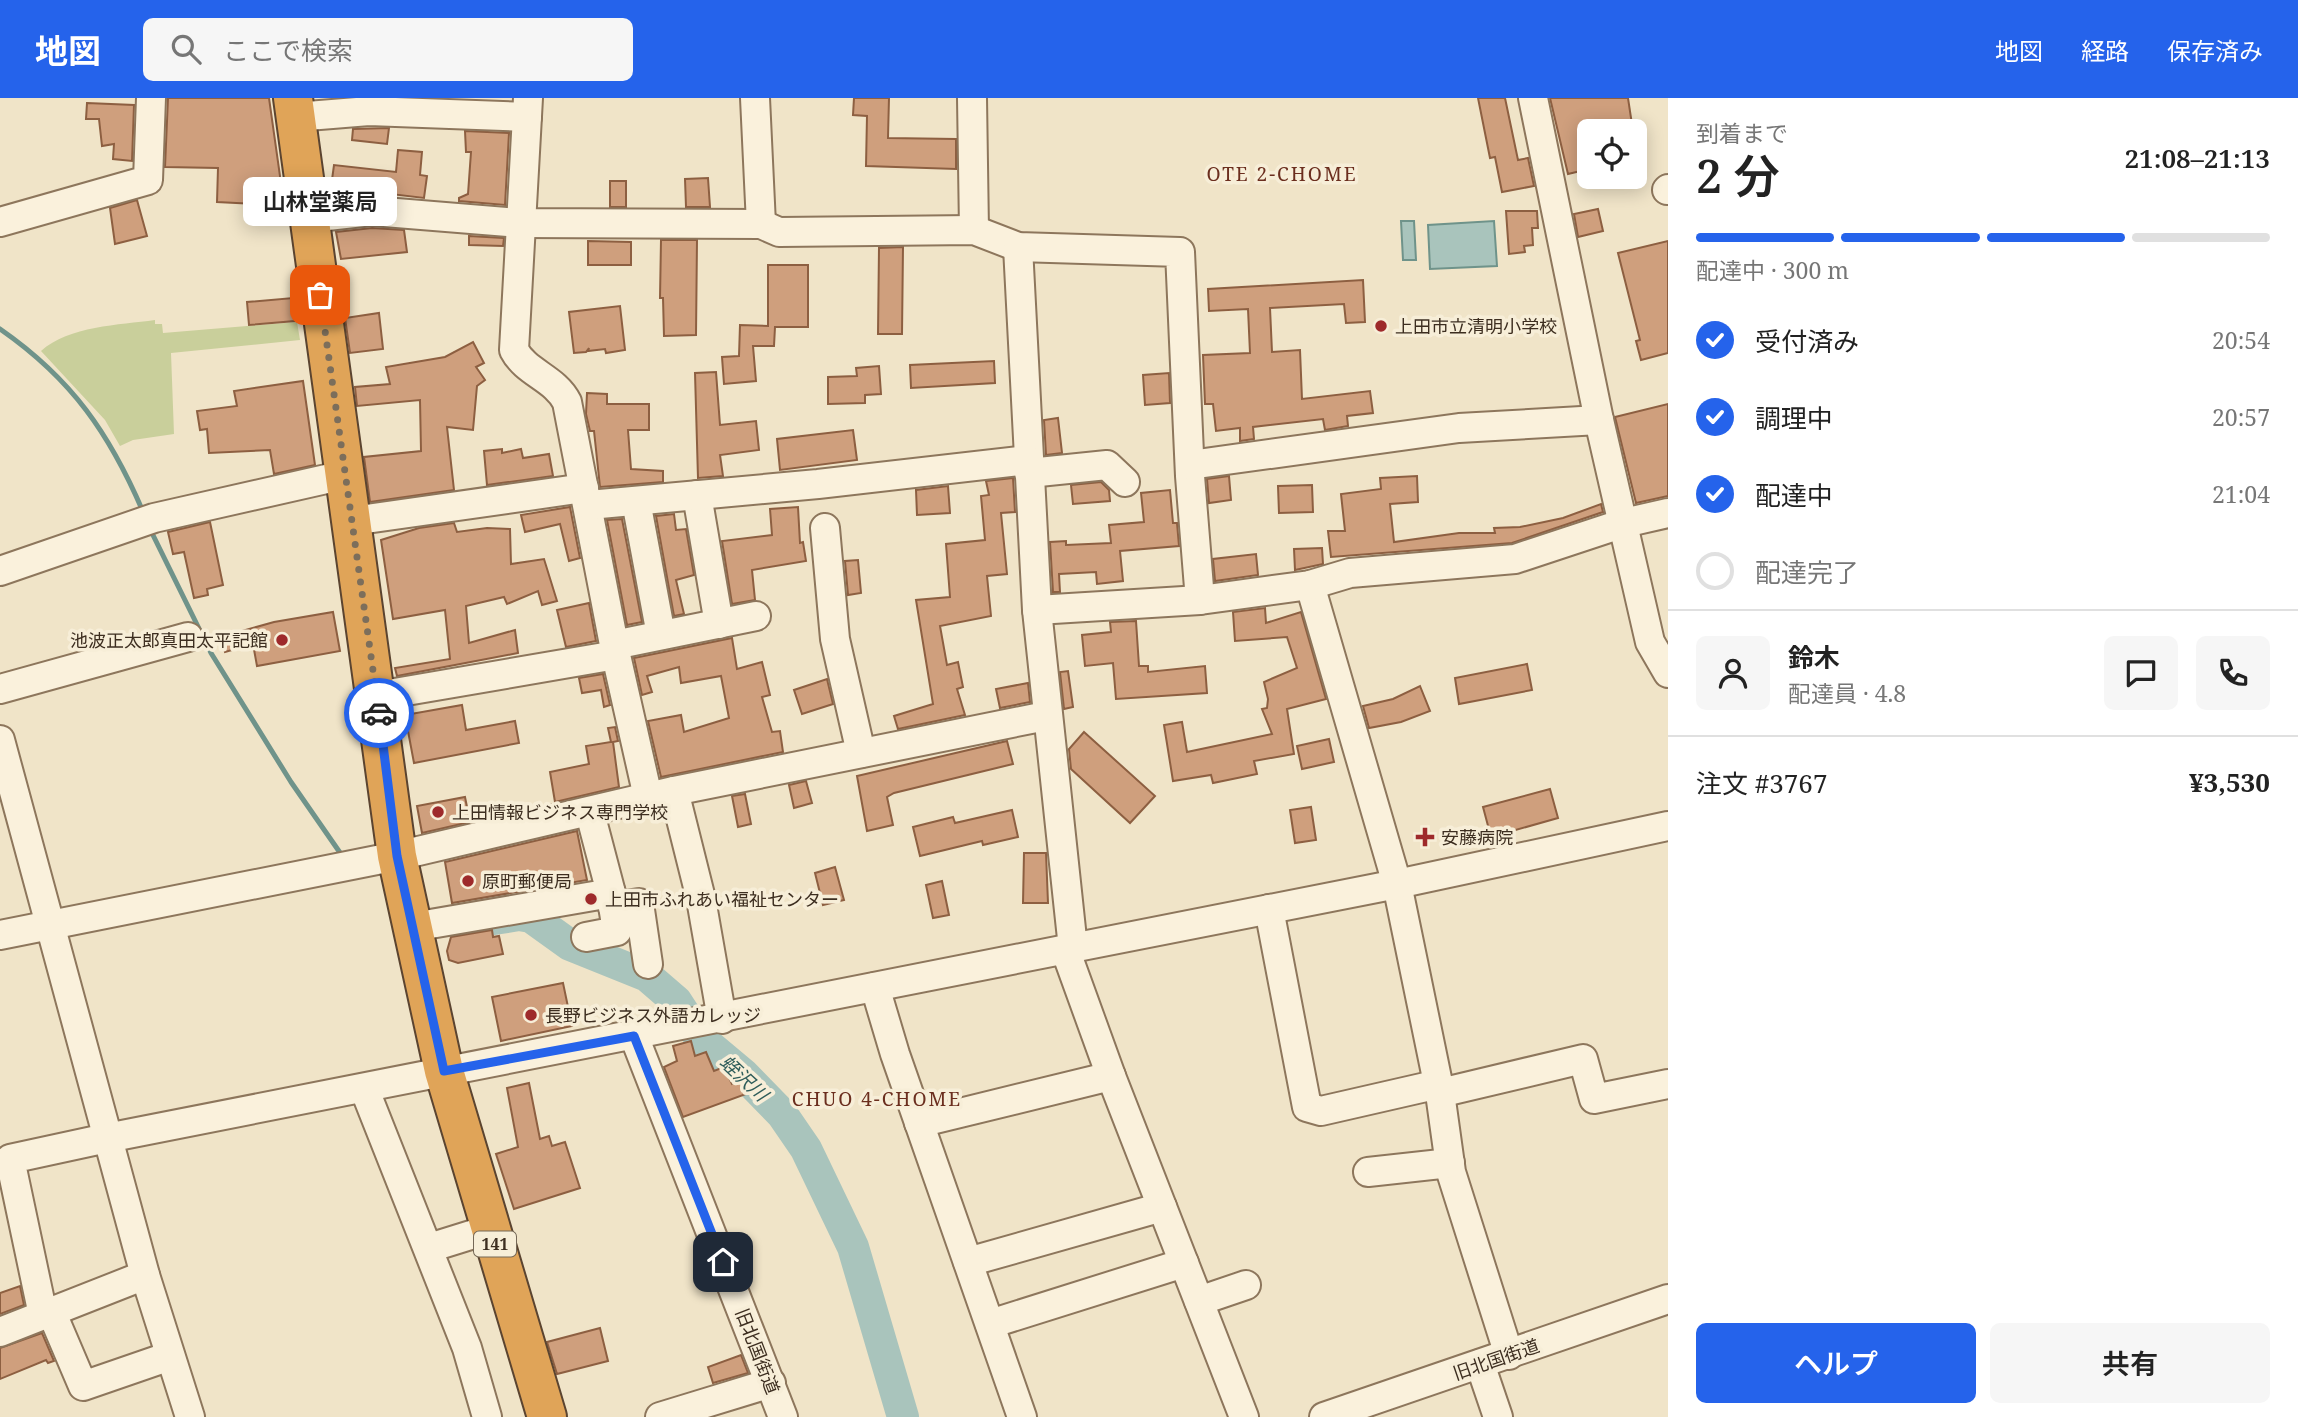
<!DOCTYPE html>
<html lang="ja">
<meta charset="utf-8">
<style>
body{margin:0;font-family:"Noto Serif","Noto Sans JP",serif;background:#f6f6f6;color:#222;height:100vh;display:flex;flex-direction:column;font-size:26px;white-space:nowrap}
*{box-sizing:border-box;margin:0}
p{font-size:23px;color:#767676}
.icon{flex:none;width:38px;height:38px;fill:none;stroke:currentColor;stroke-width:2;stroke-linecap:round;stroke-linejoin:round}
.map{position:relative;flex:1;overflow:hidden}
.panel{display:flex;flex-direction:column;background:#fff;width:630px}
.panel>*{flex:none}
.controls{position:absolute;left:1577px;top:21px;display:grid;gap:14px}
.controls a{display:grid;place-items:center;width:70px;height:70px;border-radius:10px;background:#fff;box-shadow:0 4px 18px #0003;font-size:35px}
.pin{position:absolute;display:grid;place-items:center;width:60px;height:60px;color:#fff;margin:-30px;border-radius:14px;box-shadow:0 4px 10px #0006}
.courier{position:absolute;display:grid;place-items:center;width:70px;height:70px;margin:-35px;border:5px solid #2563eb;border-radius:50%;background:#fff;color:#222;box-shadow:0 2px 9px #0007}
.bubble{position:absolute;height:49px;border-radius:10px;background:#fff;box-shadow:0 4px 18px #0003;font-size:23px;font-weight:600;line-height:49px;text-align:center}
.head em{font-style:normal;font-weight:600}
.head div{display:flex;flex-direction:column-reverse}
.head{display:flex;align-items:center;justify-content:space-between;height:119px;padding:0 28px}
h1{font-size:46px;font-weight:600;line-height:52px}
.bar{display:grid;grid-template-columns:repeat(4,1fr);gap:10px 7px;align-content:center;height:84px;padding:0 28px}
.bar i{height:9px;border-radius:5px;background:#e0e0e0}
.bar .selected{background:#2563eb}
.bar p{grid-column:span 4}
.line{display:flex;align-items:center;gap:18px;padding:0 28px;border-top:2px solid #e0e0e0}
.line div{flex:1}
.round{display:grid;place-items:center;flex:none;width:74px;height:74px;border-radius:10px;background:#f6f6f6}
ol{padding:0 28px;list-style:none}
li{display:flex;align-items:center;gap:21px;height:77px}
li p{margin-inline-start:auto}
li .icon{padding:7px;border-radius:50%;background:#2563eb;color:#fff;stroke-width:4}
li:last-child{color:#767676}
li i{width:38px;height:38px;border:4px solid #e0e0e0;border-radius:50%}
.button{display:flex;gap:14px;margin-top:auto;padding:14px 28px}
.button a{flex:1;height:80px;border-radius:10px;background:#2563eb;color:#fff;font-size:28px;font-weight:600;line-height:80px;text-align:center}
.button a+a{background:#f6f6f6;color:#222}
header{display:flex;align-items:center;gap:42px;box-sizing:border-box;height:98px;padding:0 35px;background:#2563eb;color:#fff}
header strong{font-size:33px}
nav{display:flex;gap:38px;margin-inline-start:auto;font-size:24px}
.search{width:490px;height:63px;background:#f6f6f6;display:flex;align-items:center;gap:18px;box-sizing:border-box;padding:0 24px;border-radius:10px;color:#767676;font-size:26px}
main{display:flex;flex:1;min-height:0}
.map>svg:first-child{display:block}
.green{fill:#c9cf9b}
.water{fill:#a9c4bc;stroke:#6f938a;stroke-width:2}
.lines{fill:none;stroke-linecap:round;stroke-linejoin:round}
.stream{stroke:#6f938a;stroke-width:5}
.river{stroke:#a9c4bc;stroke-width:32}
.building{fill:#cf9f7d;stroke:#8d5f41;stroke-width:2}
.minor-casing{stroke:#8d765c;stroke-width:32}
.highway-casing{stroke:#5b4430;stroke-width:42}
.minor{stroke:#faf1dc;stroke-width:28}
.highway{stroke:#e0a458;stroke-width:38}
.done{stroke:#7c6e5b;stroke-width:7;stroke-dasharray:0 12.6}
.route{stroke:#2563eb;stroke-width:9}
.poi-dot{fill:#9e2a2b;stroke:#f7eed8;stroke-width:2.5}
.labels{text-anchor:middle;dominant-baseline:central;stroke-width:7;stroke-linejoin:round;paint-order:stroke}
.shield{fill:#f7eed8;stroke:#756857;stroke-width:2}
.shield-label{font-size:16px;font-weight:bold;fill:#3d2e20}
.poi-label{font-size:18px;fill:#3d2e20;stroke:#f7eed8;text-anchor:start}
.street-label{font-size:18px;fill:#3d2e20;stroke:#f7eed8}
.neighbourhood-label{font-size:19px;letter-spacing:2px;fill:#6b2e1e;stroke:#f7eed8}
.water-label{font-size:19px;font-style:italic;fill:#2f5d5a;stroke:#f7eed8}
</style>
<header>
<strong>地図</strong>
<div class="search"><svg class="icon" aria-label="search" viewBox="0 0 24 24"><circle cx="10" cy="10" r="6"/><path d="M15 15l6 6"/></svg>ここで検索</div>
<nav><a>地図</a><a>経路</a><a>保存済み</a></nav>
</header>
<main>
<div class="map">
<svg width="1668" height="1319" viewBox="0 0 1668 1319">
<rect width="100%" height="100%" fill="#f0e4c8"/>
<!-- green -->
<path class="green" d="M155 222V226H162L163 235 297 224 300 242 171 255 174 336 133 342 120 348 105 322 41 253C69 228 119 227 155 222Z"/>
<!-- water -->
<g class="water">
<path d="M1401 123H1414L1416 162H1403Z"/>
<path d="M1494 123 1497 168 1430 171 1428 127Z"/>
</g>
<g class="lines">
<!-- stream -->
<g class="stream">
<path d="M0 231C72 281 110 336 144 416"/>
<path d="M150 431 211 555 291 684 343 759"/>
</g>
<!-- river -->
<path class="river" d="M494 821 519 817 531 819 570 847 647 878 676 903 700 940 743 976 782 1016 806 1051 853 1149 903 1319"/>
</g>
<!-- building -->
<g class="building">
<path d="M168 0H269L280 78 278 107 217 104 218 70 165 69Z"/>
<path d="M854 0H889L888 40 956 41V71L866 68 867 18 853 17Z"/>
<path d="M1478 0H1505L1518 62 1528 60 1534 88 1502 94 1495 59 1490 60Z"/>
<path d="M1550 0H1628L1633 33H1585L1589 71 1568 76Z"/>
<path d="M87 5 134 7 132 63 113 61 114 46 102 48 99 21H86Z"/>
<path d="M389 30 387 46 352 42 353 31Z"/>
<path d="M465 33 509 35 505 107 459 103V100L468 96 471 54H466Z"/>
<path d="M398 52 422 54 420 77 427 78 424 100 331 89 334 67 396 74Z"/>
<path d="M708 80 710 109H686L685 81Z"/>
<rect x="610" y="83" width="16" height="26"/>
<path d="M137 102 147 138 115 146 110 110Z"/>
<path d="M1598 111 1603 133 1578 139 1574 116Z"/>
<path d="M1506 113H1537L1538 130H1532L1533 147 1524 148 1525 154 1509 156Z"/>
<path d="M372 130 404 132 407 154 341 161 336 134Z"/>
<path d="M469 138 504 140 503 148 469 147Z"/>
<path d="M661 142H697L696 237 664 238 663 200H660Z"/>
<path d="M588 143 631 144V167H588Z"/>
<path d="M1668 143V255L1641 262 1636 243 1640 242 1618 155Z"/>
<path d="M903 149 902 236H878L879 150Z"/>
<path d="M768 167H808V229H775L774 248H753L756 283 724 286 722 259 739 258 740 227 768 228Z"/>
<path d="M1363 182 1365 224 1346 225 1344 206 1270 210 1272 254 1300 252 1302 301 1370 293 1373 315 1347 318 1348 328 1325 332 1323 321 1253 329 1254 341 1240 343V330L1216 333 1213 306H1205L1203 257 1250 255 1248 211 1209 213 1208 191Z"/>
<path d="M293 200 295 223 249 227 247 204Z"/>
<path d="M620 208 625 252 606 255 605 251 588 253 589 250 586 254 574 255 569 214Z"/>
<path d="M379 215 383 251 350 255 345 220Z"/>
<path d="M473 244 484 265 476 269 485 282 477 288 473 332 447 329 454 392 370 404 364 359 421 353 420 302 357 308 355 289 390 286 386 269 445 259Z"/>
<path d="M994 263 995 285 911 290 910 267Z"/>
<path d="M879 268 881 296 865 297V305L828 306V279L857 278 856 270Z"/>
<path d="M716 274 720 327 756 323 759 352 720 357 723 378 698 380 695 275Z"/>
<path d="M1169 275 1170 305 1145 307 1143 277Z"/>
<path d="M303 283 315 367 274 376 270 352 209 355 207 331 200 332 197 313 237 308 234 293Z"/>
<path d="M587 295 607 296V306H649V332H628L631 371 663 373V384L600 389 594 333H590L586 316Z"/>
<path d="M1668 306V398L1636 405 1615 319Z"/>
<path d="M1058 320 1062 355 1046 357 1044 322Z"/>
<path d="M853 332 857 362 780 372 777 341Z"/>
<path d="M502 351V355L521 351 523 360 549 356 553 378 487 387 484 353Z"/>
<path d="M1229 378 1231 402 1209 405 1207 381Z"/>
<path d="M1417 378 1418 404 1390 406 1394 444 1459 435H1495L1494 430 1520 429 1563 420 1601 406 1603 414 1512 445 1331 459 1328 433H1345L1341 396 1381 391 1380 380Z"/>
<path d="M1013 380 1015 414 1001 415 1007 476 987 478 991 518 940 528 947 567 958 564 963 589 957 591 965 617 898 631 894 618 933 606 916 502 950 499 946 446 985 442 981 398 989 397 986 383Z"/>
<path d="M1101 384 1109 392 1110 403 1073 406 1071 387Z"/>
<path d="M1312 387 1313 414 1279 415 1278 388Z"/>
<path d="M948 388 950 415 917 417 916 392Z"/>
<path d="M1170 392 1173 425H1177L1179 448 1120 453 1123 483 1097 486 1096 474 1059 476 1060 494H1053L1050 444 1066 443V447L1111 445 1109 427 1144 424 1141 395Z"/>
<path d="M570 409 580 460 569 463 560 426 525 434 521 417Z"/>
<path d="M798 409 800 445 803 444 806 463 752 472 755 502 732 506 722 443 772 437 770 411Z"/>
<path d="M674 416 676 432 686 431 694 477 676 482 684 516 674 518 656 418Z"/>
<path d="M622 421 642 524 627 527 607 422Z"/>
<path d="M210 424 223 487 207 491 208 497 194 500 184 454 173 456 168 434Z"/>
<path d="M454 425 457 434 487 430 510 431 511 466 544 461 557 503 542 507 538 493 507 506 504 499 466 508 469 545 515 532 518 555 397 578 395 570 450 561 445 512 393 521 381 442 419 430Z"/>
<path d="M1322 450 1323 466 1295 472 1294 451Z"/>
<path d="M1256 456 1258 477 1215 483 1213 461Z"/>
<path d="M858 462 861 495 848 497 845 463Z"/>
<path d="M589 505 596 543 566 549 557 512Z"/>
<path d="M1265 510 1266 525 1301 514 1326 601 1287 611 1294 656 1254 663 1257 676 1213 685 1211 677 1173 683 1164 627 1182 624 1187 654 1272 636 1262 611 1267 610 1268 601 1264 584 1297 570 1287 539 1235 543 1233 514Z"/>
<path d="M333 514 340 553 257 568 253 546 225 554 221 539 274 524Z"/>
<path d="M1136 523 1139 568H1148V574L1205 568 1207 595 1116 601 1113 565 1085 568 1082 537 1111 534 1110 524Z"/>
<path d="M732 540 737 571 762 564 770 597 762 599 772 634 780 633 783 654 661 679 648 623 681 617 684 634 729 620 721 578 681 585 679 569 647 578 652 594 642 597 634 560Z"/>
<path d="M1527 566 1532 592 1459 606 1455 580Z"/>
<path d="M1068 573 1073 609 1064 611 1060 574Z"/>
<path d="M603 576 610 607 604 609 601 592 582 595 579 580Z"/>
<path d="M827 581 833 606 802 616 794 592Z"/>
<path d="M1028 585 1030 604 1000 610 996 591Z"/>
<path d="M1420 588 1430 613 1401 624 1369 630 1363 608 1393 601Z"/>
<path d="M462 607 466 632 515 623 519 645 414 665 405 617Z"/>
<path d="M615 629 618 643 613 644 619 689 555 704 550 674 589 666 586 648 611 644 608 630Z"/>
<path d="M1084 634 1155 698 1130 725 1071 671 1069 651Z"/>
<path d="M1329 641 1334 664 1302 671 1297 648Z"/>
<path d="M1007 643 1013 666 894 695 887 699 893 727 867 733 857 678Z"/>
<path d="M806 683 812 705 794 710 789 687Z"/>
<path d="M1550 691 1558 720 1491 739 1483 709Z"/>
<path d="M745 696 751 726 738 729 732 698Z"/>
<path d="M465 699 470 724 422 735 417 708Z"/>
<path d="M1311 709 1316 742 1295 745 1290 712Z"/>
<path d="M1012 712 1018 739 983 747 982 743 920 758 913 729 953 719 955 725Z"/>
<path d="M577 733 587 782 452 805 445 764Z"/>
<path d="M1024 755H1046L1048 805H1023Z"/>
<path d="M835 769 844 802 823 807 815 775Z"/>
<path d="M942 783 949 817 933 820 926 787Z"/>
<path d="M492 832 493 839 499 838 503 856 458 865 449 862 447 853 451 839Z"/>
<path d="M563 885 572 928 501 943 492 899Z"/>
<path d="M691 943 695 958 706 954 714 973 724 969 732 986 740 982 746 996 683 1019 664 969 677 963 673 948Z"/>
<path d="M529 985 540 1041 549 1038 552 1048 565 1044 580 1090 514 1111 496 1056 518 1049 507 990Z"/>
<path d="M20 1188 24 1207 0 1216V1195Z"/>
<path d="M600 1230 608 1263 557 1276 547 1244Z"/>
<path d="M42 1235 54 1263 48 1265 46 1262 0 1281V1250Z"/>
<path d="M741 1257 748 1275 713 1285 708 1269Z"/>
</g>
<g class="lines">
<defs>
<g id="minor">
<path d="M528 0 514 252C526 275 555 280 567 304L616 557 648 699"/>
<path d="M755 0 761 126"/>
<path d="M972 0 974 132"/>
<path d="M1533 0 1599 322 1650 544 1668 575"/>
<path d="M295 19 369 13 527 19"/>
<path d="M1667 92 1668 91"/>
<path d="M309 120 372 113 520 125 761 126 779 134 974 132 1018 149 1180 154 1190 378 1200 502"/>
<path d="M0 124 148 82 151 0"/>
<path d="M1018 149 1037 512 1073 850"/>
<path d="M1190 367 1459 330 1599 322"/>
<path d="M1029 375 1107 367 1125 384"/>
<path d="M697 397 719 526"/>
<path d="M636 403 661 537"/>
<path d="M589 407 818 386 1028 362"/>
<path d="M352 423 584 390"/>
<path d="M825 430 835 541 861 655"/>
<path d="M0 473 154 420 344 377"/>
<path d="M1310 487 1397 786 1440 995 1451 1074 1509 1257"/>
<path d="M1037 512 1200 502 1310 487 1350 475 1515 461 1624 425 1668 415"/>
<path d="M614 547 756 518"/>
<path d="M0 591 188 539"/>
<path d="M377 598 616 557"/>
<path d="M0 642 145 1177 190 1319"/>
<path d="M674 693 701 801 722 921"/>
<path d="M613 809 639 805 648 866"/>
<path d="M1269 811 1307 1009 1321 1013 1439 986"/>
<path d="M413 829 611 795 590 715"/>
<path d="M0 837 397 758 674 693 1046 618"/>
<path d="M586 839 617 833 611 795"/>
<path d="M1065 851 1111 978 1244 1319"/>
<path d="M875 889 895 956 1022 1319"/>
<path d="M634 938 783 1319"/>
<path d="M364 990 467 1250 487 1319"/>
<path d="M1440 995 1583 961 1594 1001 1668 986"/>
<path d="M919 1025 1111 978"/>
<path d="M1368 1074 1450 1065"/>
<path d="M429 1150 490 1131"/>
<path d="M968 1164 1162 1109"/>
<path d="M1199 1203 1246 1187"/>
<path d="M51 1213 83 1288 170 1258"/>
<path d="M43 1217 10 1061 107 1040 1397 786 1668 728"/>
<path d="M990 1226 1184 1165"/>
<path d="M0 1234 145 1177"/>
<path d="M1480 1266 1498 1319"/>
<path d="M660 1319 771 1285"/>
<path d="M1324 1319 1668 1201"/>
</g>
<path id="highway" d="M293 0 397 758 444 973 547 1319"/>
</defs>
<!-- minor casing -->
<use href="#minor" class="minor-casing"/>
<!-- highway casing -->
<use href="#highway" class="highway-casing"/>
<!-- minor -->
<use href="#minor" class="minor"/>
<!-- highway -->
<use href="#highway" class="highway"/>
</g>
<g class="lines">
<!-- done -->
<path class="done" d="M320 197 379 615"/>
<!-- route -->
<path class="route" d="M379 615 397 758 444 973 634 938 723 1164"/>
</g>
<!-- markers -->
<g class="poi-dot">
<circle cx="1381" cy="228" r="7"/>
<circle cx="282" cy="542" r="7"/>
<circle cx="438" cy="714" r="7"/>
<path d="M1421.5 728.5h7v7h7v7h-7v7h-7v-7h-7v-7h7z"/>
<circle cx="468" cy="783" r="7"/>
<circle cx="591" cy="801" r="7"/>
<circle cx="531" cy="917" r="7"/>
</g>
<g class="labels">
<!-- shield labels -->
<rect class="shield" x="474" y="1133.5" width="42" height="25" rx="5"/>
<g class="shield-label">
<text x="495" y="1146">141</text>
</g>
<!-- poi labels -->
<g class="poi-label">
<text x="1395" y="228">上田市立清明小学校</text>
<text x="268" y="542" text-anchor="end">池波正太郎真田太平記館</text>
<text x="452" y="714">上田情報ビジネス専門学校</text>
<text x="1441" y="739">安藤病院</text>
<text x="482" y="783">原町郵便局</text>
<text x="605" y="801">上田市ふれあい福祉センター</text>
<text x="545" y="917">長野ビジネス外語カレッジ</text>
</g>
<!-- street labels -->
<g class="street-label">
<text transform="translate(758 1253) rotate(69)">旧北国街道</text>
<text transform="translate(1496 1261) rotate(-19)">旧北国街道</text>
</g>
<!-- neighbourhood labels -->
<g class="neighbourhood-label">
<text x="1282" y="76">OTE 2-CHOME</text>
<text x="877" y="1001">CHUO 4-CHOME</text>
</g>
<!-- water labels -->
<g class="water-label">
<text transform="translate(744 980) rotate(43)">蛭沢川</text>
</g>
</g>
</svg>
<div class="controls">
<a><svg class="icon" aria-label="locate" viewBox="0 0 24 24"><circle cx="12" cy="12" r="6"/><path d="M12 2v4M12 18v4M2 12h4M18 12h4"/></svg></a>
</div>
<div class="pin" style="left:320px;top:197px;background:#ea580c"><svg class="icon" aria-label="bag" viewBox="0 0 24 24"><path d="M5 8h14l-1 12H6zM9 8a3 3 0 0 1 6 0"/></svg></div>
<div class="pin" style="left:723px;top:1164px;background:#1f2937"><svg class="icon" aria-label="home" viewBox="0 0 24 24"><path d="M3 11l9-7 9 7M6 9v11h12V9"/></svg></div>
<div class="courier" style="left:379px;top:615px"><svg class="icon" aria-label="car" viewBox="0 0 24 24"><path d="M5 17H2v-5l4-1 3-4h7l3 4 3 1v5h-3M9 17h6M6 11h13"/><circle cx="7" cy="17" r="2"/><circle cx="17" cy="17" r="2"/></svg></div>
<div class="bubble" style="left:243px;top:79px;width:154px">山林堂薬局</div>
</div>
<section class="panel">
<div class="head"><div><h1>2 分</h1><p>到着まで</p></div><em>21:08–21:13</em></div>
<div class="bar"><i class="selected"></i><i class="selected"></i><i class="selected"></i><i></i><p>配達中 · 300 m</p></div>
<ol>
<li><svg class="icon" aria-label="check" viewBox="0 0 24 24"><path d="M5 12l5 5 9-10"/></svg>受付済み<p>20:54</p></li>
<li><svg class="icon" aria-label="check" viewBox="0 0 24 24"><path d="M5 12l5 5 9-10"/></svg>調理中<p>20:57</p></li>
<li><svg class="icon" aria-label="check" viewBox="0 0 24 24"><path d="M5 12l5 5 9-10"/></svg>配達中<p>21:04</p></li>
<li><i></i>配達完了</li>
</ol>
<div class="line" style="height:126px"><a class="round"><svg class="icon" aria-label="person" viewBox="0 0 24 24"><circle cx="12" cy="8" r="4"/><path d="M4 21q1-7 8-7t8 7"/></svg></a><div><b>鈴木</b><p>配達員 · 4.8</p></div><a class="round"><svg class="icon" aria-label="chat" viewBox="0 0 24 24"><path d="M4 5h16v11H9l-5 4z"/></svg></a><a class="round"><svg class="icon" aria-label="phone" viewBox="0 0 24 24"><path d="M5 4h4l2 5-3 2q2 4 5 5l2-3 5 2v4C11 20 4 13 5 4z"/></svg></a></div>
<div class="line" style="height:91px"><div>注文 #3767</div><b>¥3,530</b></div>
<div class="button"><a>ヘルプ</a><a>共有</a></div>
</section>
</main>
